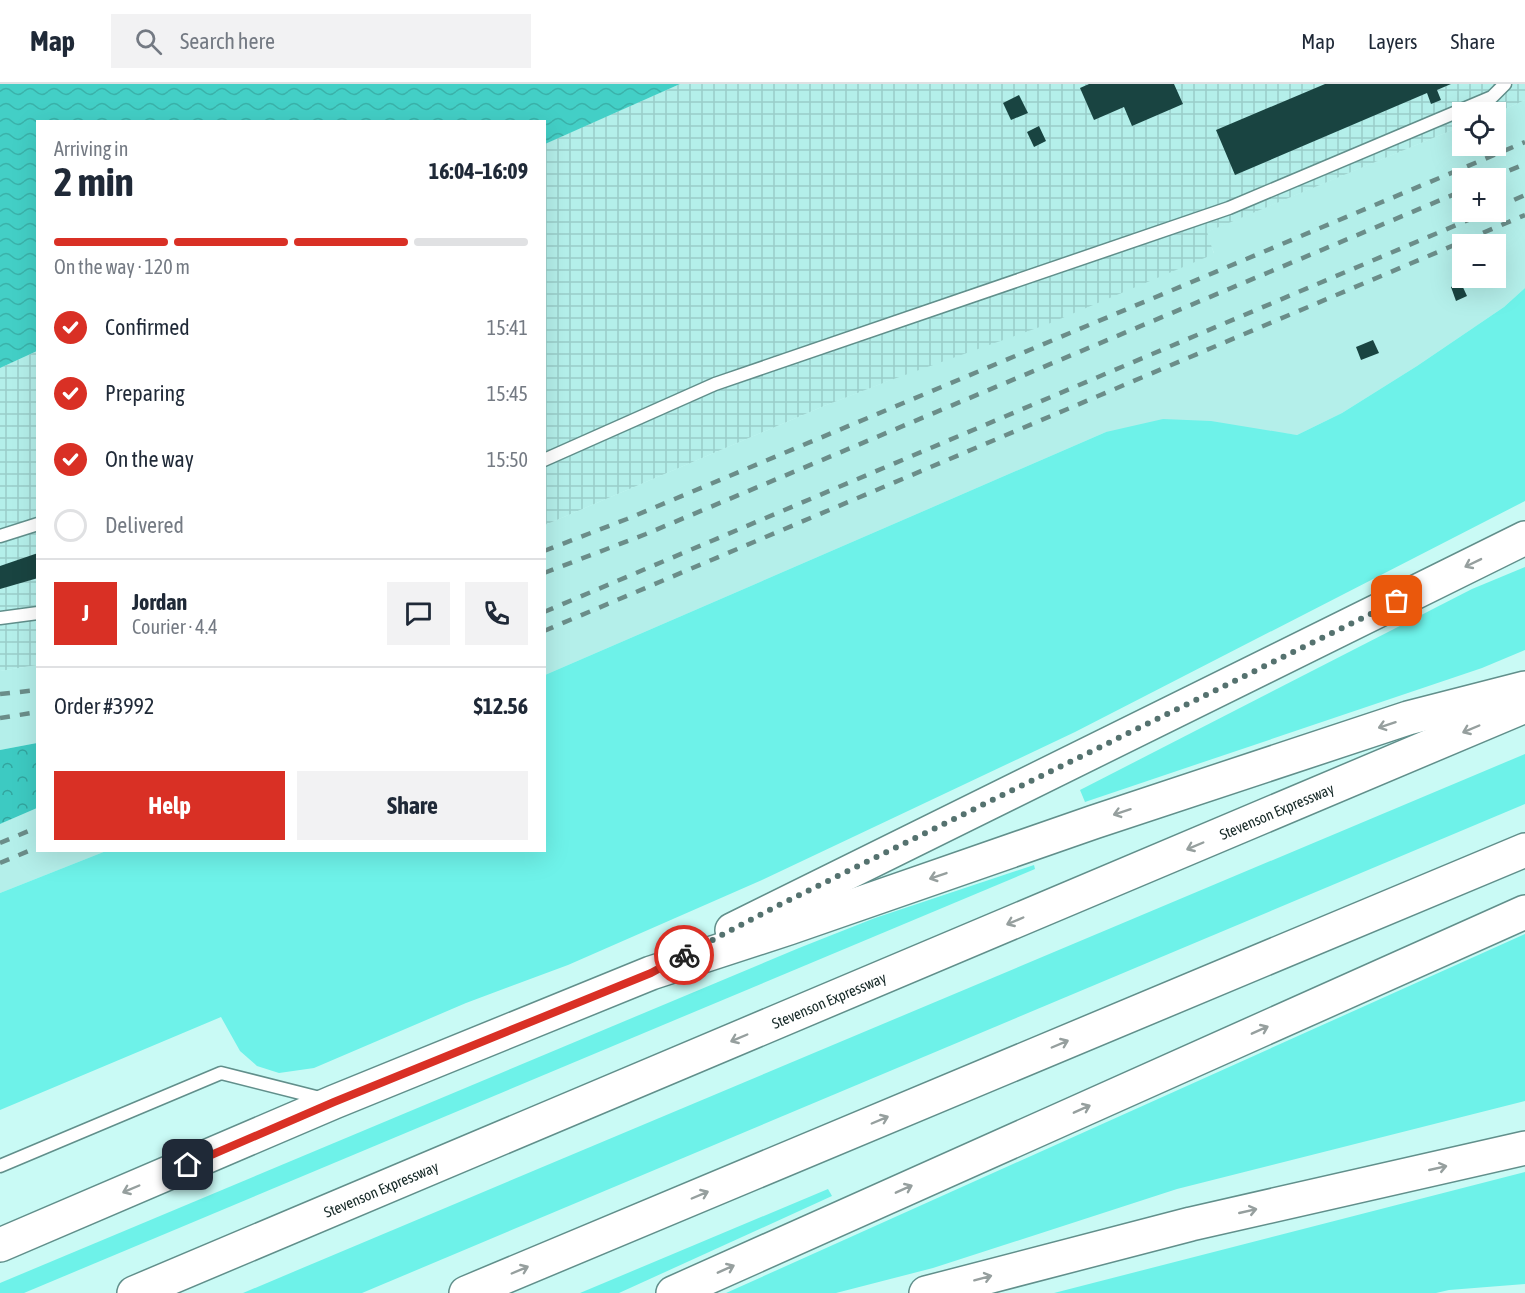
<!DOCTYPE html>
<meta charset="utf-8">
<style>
body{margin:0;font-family:"Asap Condensed",sans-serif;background:#f2f2f3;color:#1f2937;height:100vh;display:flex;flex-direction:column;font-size:22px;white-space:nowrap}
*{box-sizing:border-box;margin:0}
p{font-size:20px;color:#747a83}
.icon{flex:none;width:33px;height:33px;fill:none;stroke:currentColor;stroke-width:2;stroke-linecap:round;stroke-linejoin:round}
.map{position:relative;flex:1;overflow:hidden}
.side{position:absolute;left:36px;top:36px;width:510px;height:732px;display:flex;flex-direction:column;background:#fff;border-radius:0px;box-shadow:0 6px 24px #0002}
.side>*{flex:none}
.tools{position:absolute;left:1452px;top:18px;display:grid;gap:12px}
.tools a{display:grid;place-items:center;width:54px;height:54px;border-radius:0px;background:#fff;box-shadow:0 6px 24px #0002;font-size:30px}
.pin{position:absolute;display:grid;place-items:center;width:51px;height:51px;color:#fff;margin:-26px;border-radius:12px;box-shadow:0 3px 9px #0006}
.courier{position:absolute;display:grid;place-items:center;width:60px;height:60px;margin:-30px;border:4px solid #d93025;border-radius:50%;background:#fff;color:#222;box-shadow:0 2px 8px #0007}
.overview em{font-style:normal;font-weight:700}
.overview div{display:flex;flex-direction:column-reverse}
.overview{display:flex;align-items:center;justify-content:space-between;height:102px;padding:0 18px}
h1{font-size:39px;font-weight:700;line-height:45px}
.bar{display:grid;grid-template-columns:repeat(4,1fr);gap:9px 6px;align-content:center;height:72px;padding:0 18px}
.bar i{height:8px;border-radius:4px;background:#e0e1e3}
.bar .on{background:#d93025}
.bar p{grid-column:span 4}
.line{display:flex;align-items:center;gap:15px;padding:0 18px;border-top:2px solid #e0e1e3}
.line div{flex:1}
.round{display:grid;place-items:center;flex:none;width:63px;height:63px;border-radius:0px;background:#f2f2f3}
ol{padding:0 18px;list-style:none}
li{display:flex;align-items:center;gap:18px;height:66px}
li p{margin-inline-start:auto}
li .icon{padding:6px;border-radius:50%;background:#d93025;color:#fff;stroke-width:4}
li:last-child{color:#747a83}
li i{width:33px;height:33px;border:3px solid #e0e1e3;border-radius:50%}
.action{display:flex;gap:12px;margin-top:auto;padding:12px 18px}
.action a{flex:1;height:69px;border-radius:0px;background:#d93025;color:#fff;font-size:24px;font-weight:700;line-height:69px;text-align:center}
.action a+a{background:#f2f2f3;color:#1f2937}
header{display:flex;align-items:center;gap:36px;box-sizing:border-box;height:84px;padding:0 30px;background:#fff;border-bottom:2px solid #e0e1e3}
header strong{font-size:28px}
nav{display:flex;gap:33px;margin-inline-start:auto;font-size:21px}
.search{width:420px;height:54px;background:#f2f2f3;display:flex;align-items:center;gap:15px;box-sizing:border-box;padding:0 21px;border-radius:0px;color:#747a83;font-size:22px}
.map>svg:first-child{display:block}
.built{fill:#b4efea;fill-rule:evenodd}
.industrial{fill:url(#industrial-grid)}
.grass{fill:#6ef2e9}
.forest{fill:url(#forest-crowns)}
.water{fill:url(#water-waves)}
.building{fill:#194441}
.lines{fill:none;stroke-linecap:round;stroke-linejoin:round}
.lane-casing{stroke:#618f8b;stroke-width:15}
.highway-casing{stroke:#618f8b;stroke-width:36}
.lane{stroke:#fff;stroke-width:12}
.highway{stroke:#fff;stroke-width:33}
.rail{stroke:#6b8d89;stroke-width:4.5;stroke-dasharray:10 10;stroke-linecap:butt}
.oneway{stroke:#969f9e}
.done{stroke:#55726f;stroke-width:6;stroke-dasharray:0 10.8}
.route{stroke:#d93025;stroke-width:8}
.labels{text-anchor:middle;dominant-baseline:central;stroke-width:6;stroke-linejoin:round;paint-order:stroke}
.street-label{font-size:15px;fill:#162927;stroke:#fff}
</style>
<header>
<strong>Map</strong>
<div class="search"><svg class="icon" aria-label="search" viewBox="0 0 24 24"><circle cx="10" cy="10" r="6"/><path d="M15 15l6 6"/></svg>Search here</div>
<nav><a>Map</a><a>Layers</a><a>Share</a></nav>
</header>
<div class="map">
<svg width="1525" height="1209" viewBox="0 0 1525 1209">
<defs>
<pattern id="industrial-grid" width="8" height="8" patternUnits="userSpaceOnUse" patternTransform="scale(1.5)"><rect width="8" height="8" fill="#b4efea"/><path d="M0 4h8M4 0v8" fill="none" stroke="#9acdc9"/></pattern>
<pattern id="forest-crowns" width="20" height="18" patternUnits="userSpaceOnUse" patternTransform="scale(1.5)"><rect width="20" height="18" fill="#3dcac2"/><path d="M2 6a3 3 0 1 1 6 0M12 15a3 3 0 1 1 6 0" fill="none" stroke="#32a49e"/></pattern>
<pattern id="water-waves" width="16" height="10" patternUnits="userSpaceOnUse" patternTransform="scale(1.5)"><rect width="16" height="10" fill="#43cfc6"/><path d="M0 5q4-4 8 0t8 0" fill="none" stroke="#3ab2aa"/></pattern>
</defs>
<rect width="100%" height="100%" fill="#c9faf5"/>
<!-- built -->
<g class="built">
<path d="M1525 16V204L1504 223 1417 282 1342 329 1297 351 1261 346 1106 348 545 591V441L824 322 1214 169 1206 148 1462 42V62H1496V29ZM1462 94H1496V128H1462ZM1462 160H1496V194H1462Z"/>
<path d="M37 581V659L0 666V587Z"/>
<path d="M37 724 38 766 106 767 0 809V740Z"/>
</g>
<!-- industrial -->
<g class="industrial">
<path d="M680 0H1525V16L1496 29 1462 28V42L1207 148 1214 170 1048 240 891 296 824 322 545 441 544 60Z"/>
<path d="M37 267V581L0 587V284Z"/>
</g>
<!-- grass -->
<g class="grass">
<path d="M1525 204V417L1075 648 762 796 568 881 466 919 314 984 279 989 257 982 240 967 221 933 0 1026V809L106 767 544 766 545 591 1106 348 1163 335 1211 337 1297 351 1342 329 1417 282 1504 223Z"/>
<path d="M1525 483V566L1482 584 1085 718 1080 706 1472 505Z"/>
<path d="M1525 670V720L362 1209H243Z"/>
<path d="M1034 781 1035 785 24 1209H0V1199L799 864 875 834Z"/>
<path d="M1525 850V1017L1177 1105 933 1184 836 1209H726Z"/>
<path d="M1525 1088V1200L1449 1206 1436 1209H1054Z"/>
<path d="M828 1105 832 1112 619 1209H580Z"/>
</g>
<!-- forest -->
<path class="forest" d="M37 659V724L0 740V666Z"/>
<!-- water -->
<path class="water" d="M0 0H680L545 60 544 38H38L37 267 0 284Z"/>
<!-- building -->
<g class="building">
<path d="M1089 0H1174L1183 20 1132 42 1124 23 1094 36 1080 4Z"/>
<path d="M1325 0H1451L1437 6 1441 16 1431 20 1427 9 1235 91 1216 46Z"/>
<path d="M1019 11 1028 29 1011 36 1003 19Z"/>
<path d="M1039 42 1046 57 1034 63 1027 48Z"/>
<path d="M1461 199 1467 212 1456 217 1451 203Z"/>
<path d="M1373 256 1379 269 1361 276 1356 263Z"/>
<path d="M38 469V494L0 505V482Z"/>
</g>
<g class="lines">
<defs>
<g id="lane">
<path d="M544 376 715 300 1229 124 1492 13 1505 0"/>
<path d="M0 452 38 440"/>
<path d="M0 534 38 529"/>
<path d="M0 1082 221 989 324 1015"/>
</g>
<g id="highway">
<path d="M732 846 1525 454"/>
<path d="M0 1161 334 1018 651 889 789 844 1094 738 1408 634 1525 604"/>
<path id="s1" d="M134 1209 1525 622"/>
<path d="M466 1209 1525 766"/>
<path d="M673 1209 1525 828"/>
<path d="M926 1209 1191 1140 1525 1064"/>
</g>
</defs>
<!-- lane casing -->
<use href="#lane" class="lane-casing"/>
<!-- highway casing -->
<use href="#highway" class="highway-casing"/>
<!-- lane -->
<use href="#lane" class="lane"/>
<!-- highway -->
<use href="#highway" class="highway"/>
<!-- rail -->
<g class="rail">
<path d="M1491 94 1525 80"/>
<path d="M1496 124 1525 111"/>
<path d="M544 467 627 435 1525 58"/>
<path d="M544 489 646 450 1462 107"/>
<path d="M544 528 1487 128"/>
<path d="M544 547 1525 131"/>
<path d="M0 610 38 606"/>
<path d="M0 634 38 628"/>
<path d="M0 759 38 743"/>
<path d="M0 779 38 763"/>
</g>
</g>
<!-- one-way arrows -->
<defs><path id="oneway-shaft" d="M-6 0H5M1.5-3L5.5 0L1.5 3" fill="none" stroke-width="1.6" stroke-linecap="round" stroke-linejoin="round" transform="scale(1.5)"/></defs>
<g class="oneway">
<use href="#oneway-shaft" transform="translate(1473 479) rotate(154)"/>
<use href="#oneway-shaft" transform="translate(1387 641) rotate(162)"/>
<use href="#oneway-shaft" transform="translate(1471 645) rotate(157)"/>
<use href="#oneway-shaft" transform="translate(1122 728) rotate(162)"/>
<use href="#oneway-shaft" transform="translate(1195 762) rotate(157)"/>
<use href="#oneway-shaft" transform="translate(938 792) rotate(161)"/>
<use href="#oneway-shaft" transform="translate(1015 837) rotate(157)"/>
<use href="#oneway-shaft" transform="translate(1260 946) rotate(-24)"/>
<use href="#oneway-shaft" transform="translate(739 954) rotate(157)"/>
<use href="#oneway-shaft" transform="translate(1060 960) rotate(-23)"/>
<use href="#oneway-shaft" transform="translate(1082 1025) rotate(-24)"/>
<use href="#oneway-shaft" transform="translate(880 1036) rotate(-23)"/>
<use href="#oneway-shaft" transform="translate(1438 1084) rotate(-13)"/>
<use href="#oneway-shaft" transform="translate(131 1105) rotate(157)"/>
<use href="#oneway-shaft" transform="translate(904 1105) rotate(-24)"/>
<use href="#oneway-shaft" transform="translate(700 1111) rotate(-23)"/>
<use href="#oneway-shaft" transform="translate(1248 1127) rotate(-13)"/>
<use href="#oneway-shaft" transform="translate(726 1185) rotate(-24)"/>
<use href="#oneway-shaft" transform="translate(520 1186) rotate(-23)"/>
<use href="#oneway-shaft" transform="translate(983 1194) rotate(-15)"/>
</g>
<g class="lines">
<!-- done -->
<path class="done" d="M684 871 777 822 1397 517"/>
<!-- route -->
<path class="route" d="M188 1081 334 1018 651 889 684 871"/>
</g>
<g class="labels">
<!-- street labels -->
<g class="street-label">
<text stroke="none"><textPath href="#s1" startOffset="1240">Stevenson Expressway</textPath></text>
<text stroke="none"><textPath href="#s1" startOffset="754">Stevenson Expressway</textPath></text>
<text stroke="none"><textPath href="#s1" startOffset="268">Stevenson Expressway</textPath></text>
</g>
</g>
</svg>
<div class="tools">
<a><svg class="icon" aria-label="locate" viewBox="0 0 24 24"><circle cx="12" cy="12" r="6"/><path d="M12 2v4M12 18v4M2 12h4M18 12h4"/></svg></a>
<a>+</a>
<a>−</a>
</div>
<div class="pin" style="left:1397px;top:517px;background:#ea580c"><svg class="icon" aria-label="bag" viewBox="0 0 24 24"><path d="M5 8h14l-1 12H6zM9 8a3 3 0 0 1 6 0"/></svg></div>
<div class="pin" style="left:188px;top:1081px;background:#1f2937"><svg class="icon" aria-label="home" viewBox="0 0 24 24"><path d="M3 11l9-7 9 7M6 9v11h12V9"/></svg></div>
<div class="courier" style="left:684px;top:871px"><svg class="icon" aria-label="bike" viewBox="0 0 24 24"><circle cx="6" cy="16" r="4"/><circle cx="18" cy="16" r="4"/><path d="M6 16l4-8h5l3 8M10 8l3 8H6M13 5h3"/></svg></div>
<section class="side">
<div class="overview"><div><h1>2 min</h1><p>Arriving in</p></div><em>16:04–16:09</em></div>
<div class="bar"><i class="on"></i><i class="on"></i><i class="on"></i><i></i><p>On the way · 120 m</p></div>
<ol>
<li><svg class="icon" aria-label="check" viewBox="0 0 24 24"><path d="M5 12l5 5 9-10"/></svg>Confirmed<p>15:41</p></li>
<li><svg class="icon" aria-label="check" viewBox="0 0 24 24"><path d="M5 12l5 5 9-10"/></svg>Preparing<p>15:45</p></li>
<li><svg class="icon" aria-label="check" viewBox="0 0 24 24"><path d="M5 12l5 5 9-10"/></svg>On the way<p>15:50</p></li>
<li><i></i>Delivered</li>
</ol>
<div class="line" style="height:108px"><b class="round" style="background:#d93025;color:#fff">J</b><div><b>Jordan</b><p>Courier · 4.4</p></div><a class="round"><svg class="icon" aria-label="chat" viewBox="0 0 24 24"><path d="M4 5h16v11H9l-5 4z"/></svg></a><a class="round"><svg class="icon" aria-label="phone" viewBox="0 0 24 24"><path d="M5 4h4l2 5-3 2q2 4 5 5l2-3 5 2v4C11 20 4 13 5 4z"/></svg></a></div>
<div class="line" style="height:78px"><div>Order #3992</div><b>$12.56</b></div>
<div class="action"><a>Help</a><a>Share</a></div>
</section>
</div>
